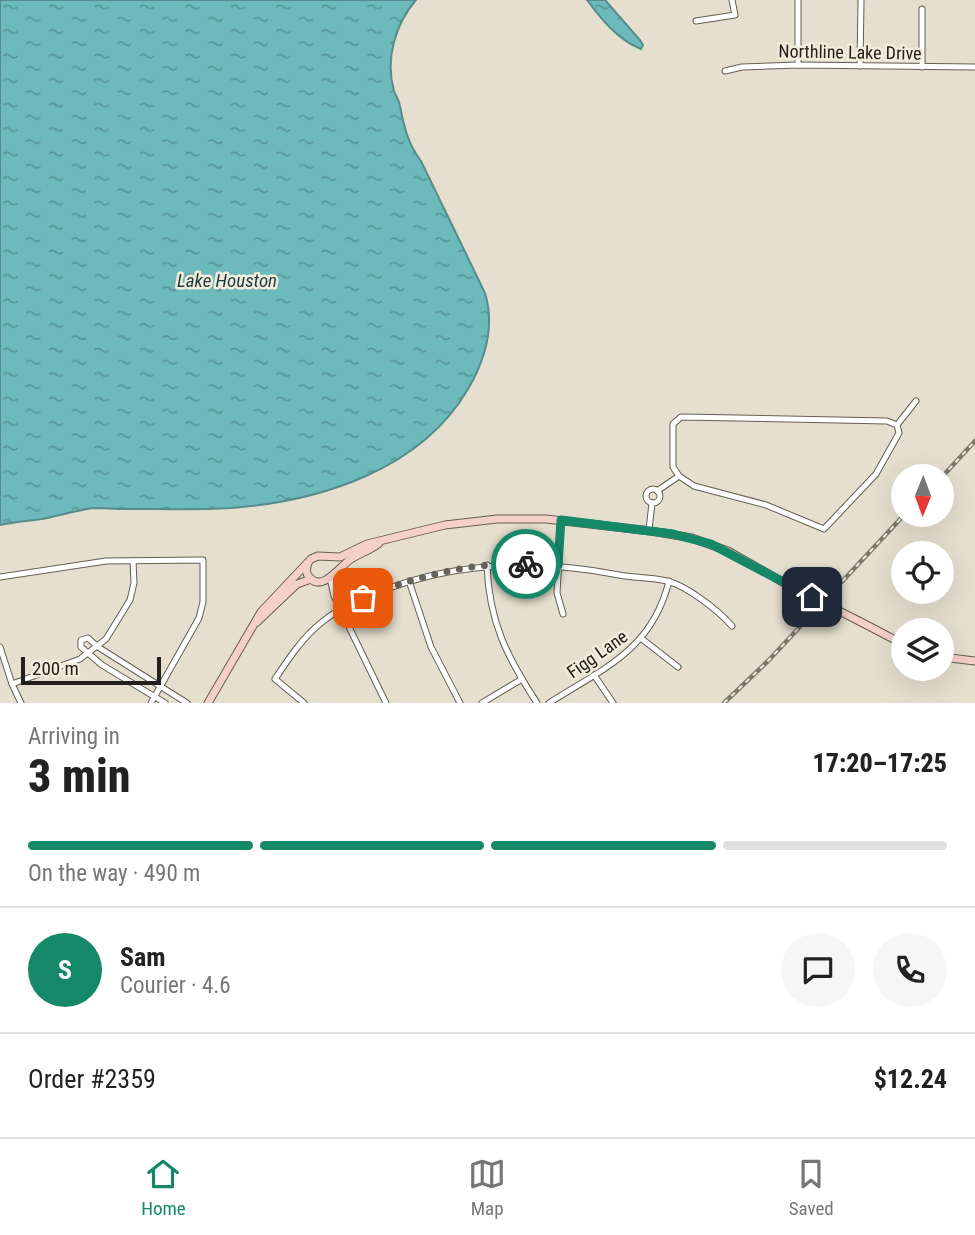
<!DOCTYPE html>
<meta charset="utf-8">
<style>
body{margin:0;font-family:"Roboto Condensed",sans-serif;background:#f6f6f6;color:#222;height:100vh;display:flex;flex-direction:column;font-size:26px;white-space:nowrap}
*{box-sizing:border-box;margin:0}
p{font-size:23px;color:#767676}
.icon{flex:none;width:38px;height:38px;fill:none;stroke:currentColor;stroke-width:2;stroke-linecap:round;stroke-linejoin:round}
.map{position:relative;height:703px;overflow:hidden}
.details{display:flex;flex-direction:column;background:#fff;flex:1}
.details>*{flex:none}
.needle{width:46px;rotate:181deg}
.buttons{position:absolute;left:891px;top:464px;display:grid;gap:14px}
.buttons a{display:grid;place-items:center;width:63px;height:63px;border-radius:50%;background:#fff;box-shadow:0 7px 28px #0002;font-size:35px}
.scale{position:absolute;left:21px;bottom:18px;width:140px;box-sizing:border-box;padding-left:7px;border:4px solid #23201b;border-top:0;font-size:19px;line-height:24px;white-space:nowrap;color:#23201b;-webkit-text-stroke:5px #f3ecdd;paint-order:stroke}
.pin{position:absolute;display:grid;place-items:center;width:60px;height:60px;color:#fff;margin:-30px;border-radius:14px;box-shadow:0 4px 10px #0006}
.courier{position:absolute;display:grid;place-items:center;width:70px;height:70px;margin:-35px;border:5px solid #158868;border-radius:50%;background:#fff;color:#222;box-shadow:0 2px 9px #0007}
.overview em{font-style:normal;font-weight:800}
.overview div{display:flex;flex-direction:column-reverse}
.overview{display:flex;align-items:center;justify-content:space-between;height:119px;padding:0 28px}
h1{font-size:46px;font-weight:800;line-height:52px}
.bar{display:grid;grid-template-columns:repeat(4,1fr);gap:10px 7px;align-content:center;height:84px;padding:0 28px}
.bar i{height:9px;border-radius:5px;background:#e0e0e0}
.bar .on{background:#158868}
.bar p{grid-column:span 4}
.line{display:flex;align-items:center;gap:18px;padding:0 28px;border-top:2px solid #e0e0e0}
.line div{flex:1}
.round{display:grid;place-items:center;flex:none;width:74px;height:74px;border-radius:37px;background:#f6f6f6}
.tabs{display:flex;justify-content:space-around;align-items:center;height:98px;border-top:2px solid #e0e0e0;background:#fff;font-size:19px;color:#767676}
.tabs a{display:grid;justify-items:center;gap:4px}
.tabs .on{color:#158868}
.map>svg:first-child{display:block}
.water{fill:url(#water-ripples);stroke:#568c8b;stroke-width:2}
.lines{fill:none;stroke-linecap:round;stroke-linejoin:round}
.street-casing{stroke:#655f51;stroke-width:7}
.secondary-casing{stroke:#655f51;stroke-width:9}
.street{stroke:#fff;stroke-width:5}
.secondary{stroke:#f4d0c9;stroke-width:7}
.rail-casing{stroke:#7c776e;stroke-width:4.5}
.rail{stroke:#f3ecdd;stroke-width:2;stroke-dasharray:5;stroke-linecap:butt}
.secondary-bridge-casing{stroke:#655f51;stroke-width:9;stroke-linecap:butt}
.secondary-bridge{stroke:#f4d0c9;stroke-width:7}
.done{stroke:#67635a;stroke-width:7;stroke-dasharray:0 12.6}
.route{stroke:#158868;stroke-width:9}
.labels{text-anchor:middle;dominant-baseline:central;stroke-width:5;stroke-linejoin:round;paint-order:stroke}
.street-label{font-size:18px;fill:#23201b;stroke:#f3ecdd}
.water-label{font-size:19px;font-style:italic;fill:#183e3f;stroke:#f3ecdd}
</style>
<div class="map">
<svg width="975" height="703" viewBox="0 0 975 703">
<defs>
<pattern id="water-ripples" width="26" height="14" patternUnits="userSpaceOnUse" patternTransform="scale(1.75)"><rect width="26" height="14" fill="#6cbabb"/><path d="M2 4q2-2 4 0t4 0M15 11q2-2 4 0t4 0" fill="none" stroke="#589797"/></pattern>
</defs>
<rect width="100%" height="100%" fill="#e6dfd0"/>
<!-- water -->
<g class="water">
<path d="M0 0H416C395 24 385 60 394 91 396 96 399 100 400 106 404 127 408 144 421 161L485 293C495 326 485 360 468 389 421 470 320 501 232 508 197 510 161 509 126 509 115 509 104 508 94 508 76 510 59 516 42 519 28 521 14 522 0 525Z"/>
<path d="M587 0H605L640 40 643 45 641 49C618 40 601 19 587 0Z"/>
</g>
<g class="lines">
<defs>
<g id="street">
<path d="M798 0V65"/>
<path d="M696 21 735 15 732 0"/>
<path d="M860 66 861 1"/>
<path d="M922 67V9"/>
<path d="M725 71 742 67 798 65 975 67"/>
<path d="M681 417 887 421 897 425 899 433 876 474 824 529 766 505 694 486 679 476 673 467V424Z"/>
<path d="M897 425 916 401"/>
<circle cx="653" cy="496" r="7"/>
<path d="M657 491 679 476"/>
<path d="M561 520 557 593 563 614"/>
<path d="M649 530 652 503"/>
<path d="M487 565C489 622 507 657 537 703"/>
<path d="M0 577 106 561 203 560V602L199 618 151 703"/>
<path d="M330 578 334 596 386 703"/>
<path d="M409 581 431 647 460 703"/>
<path d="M642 639 678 667"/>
<path d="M0 647 12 684 21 703"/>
<path d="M594 675 613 703"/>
<path d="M12 684 80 659 106 639 130 600 134 583 133 561"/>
<path d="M165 703 102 665 81 647V640L88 638 98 647 187 703"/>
<path d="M304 703 275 679C289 658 303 637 322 622 339 608 359 600 379 592 457 561 537 559 619 575 635 578 651 577 667 581 687 586 718 610 732 626"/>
<path d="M482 703 522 679"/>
<path d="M549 703C604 668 652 650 669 581"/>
</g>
<g id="secondary">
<path d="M308 563C306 569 305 573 310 578 323 592 340 566 351 559 360 553 371 550 379 543"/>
<path d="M859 621 903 644"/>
<path d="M257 622 297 584 311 579"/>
<path d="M942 657 975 661"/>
<path d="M208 703 261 612 311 559 318 556 340 557 367 544 445 525 497 519H546L651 531 692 538 728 551 788 585"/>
</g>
</defs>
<!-- street casing -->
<use href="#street" class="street-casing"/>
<!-- secondary casing -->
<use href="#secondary" class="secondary-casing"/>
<!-- street -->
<use href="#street" class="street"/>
<!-- secondary -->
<use href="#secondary" class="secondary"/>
<defs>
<g id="rail">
<path d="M942 477 975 441"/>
<path d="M724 703 768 661 905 514"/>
</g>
</defs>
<!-- rail casing -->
<use href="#rail" class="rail-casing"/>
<!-- rail -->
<use href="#rail" class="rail"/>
<defs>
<path id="secondary-bridge" d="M788 585 859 621"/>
</defs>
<!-- secondary-bridge casing -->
<use href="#secondary-bridge" class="secondary-bridge-casing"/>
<!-- secondary-bridge -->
<use href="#secondary-bridge" class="secondary-bridge"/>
</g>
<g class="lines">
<!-- done -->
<path class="done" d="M363 598C415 577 469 562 526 564"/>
<!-- route -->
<path class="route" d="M526 564 558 565 561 520 673 534 711 544 812 597"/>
</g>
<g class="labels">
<!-- street labels -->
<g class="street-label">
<text transform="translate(850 52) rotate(1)">Northline Lake Drive</text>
<text transform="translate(597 654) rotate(-35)">Figg Lane</text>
</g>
<!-- water labels -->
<g class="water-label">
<text x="227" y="280">Lake Houston</text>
</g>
</g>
</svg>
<div class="buttons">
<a><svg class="needle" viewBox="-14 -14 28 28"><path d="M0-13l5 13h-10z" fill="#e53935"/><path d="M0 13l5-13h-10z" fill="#767676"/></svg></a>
<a><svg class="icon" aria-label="locate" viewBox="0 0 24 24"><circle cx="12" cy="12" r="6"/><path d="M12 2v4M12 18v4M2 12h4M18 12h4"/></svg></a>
<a><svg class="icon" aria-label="layers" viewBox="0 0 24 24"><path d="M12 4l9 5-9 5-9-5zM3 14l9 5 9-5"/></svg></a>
</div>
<div class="scale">200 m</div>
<div class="pin" style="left:363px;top:598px;background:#ea580c"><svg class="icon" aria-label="bag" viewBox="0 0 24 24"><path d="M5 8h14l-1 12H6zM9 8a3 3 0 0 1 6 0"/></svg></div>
<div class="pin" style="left:812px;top:597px;background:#1f2937"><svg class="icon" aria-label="home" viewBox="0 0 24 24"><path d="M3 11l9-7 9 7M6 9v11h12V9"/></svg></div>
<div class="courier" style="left:526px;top:564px"><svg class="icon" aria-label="bike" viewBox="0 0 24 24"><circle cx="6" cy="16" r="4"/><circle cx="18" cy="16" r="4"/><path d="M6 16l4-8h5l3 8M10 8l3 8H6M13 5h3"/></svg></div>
</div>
<section class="details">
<div class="overview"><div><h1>3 min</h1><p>Arriving in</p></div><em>17:20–17:25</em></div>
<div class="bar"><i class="on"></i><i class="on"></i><i class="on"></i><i></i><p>On the way · 490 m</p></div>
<div class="line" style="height:126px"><b class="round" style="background:#158868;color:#fff">S</b><div><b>Sam</b><p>Courier · 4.6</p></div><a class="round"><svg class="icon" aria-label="chat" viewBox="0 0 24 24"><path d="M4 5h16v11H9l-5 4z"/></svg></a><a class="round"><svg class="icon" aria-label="phone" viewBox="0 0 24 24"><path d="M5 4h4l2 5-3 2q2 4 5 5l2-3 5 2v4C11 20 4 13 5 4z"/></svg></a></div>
<div class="line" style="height:91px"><div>Order #2359</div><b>$12.24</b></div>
</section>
<nav class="tabs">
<a class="on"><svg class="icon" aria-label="home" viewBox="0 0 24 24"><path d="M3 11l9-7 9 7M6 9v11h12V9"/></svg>Home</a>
<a><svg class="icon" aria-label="map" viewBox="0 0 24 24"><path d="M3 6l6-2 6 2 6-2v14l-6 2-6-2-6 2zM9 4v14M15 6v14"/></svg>Map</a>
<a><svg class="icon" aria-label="saved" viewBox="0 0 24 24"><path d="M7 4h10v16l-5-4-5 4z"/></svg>Saved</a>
</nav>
